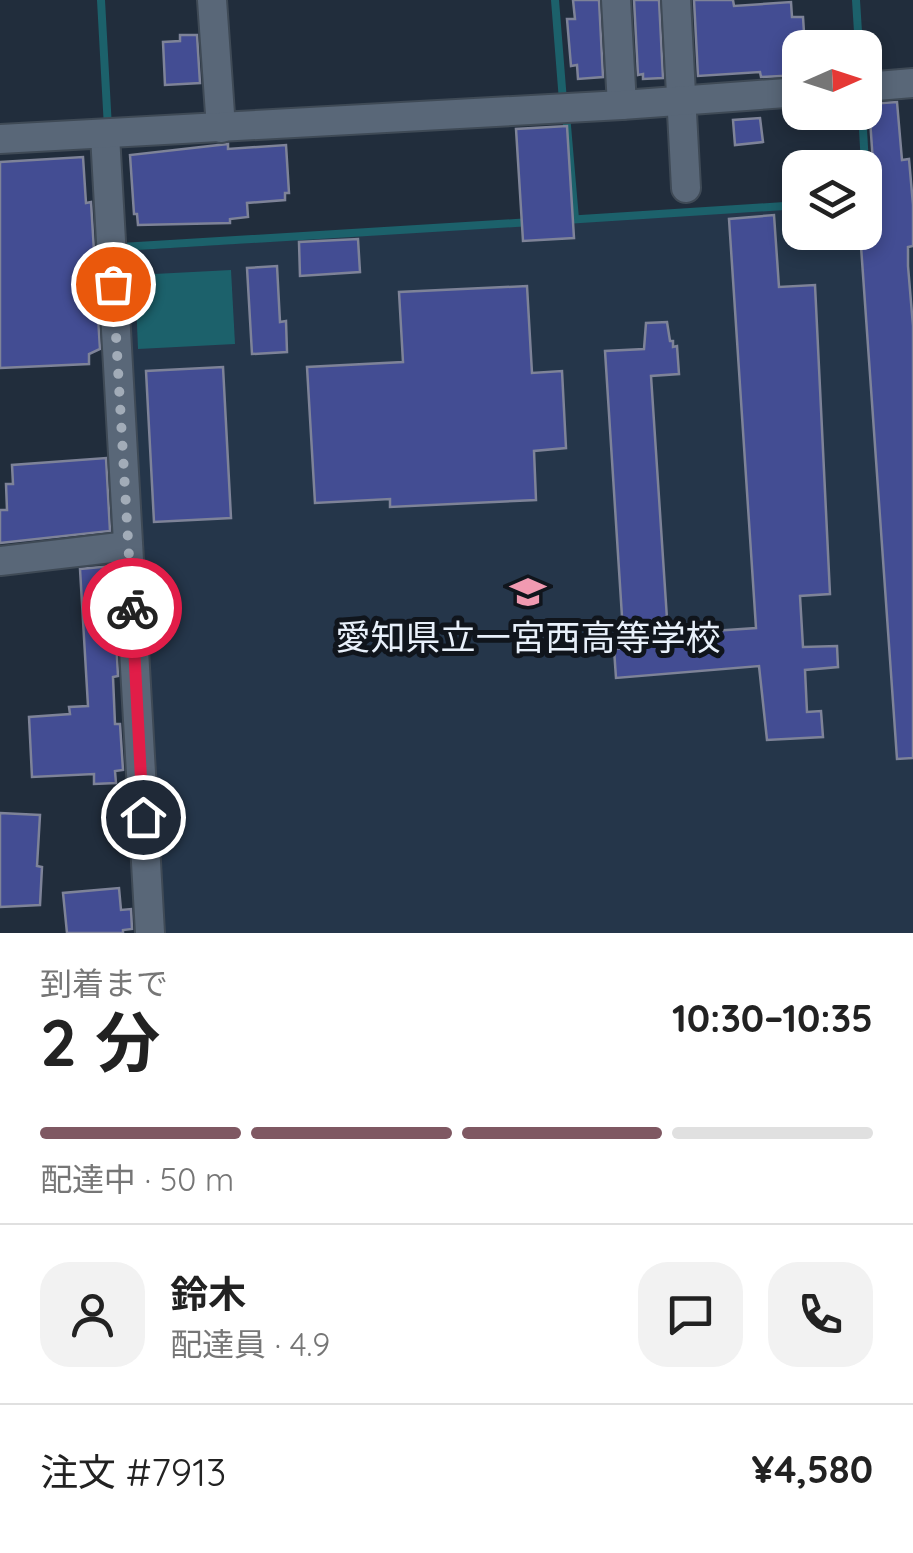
<!DOCTYPE html>
<html lang="ja">
<meta charset="utf-8">
<style>
body{margin:0;font-family:Quicksand,"Noto Sans JP",sans-serif;background:#f2f2f2;color:#222;height:100vh;display:flex;flex-direction:column;font-size:38px;white-space:nowrap}
*{box-sizing:border-box;margin:0}
p{font-size:32px;color:#767676}
.icon{flex:none;width:55px;height:55px;fill:none;stroke:currentColor;stroke-width:2;stroke-linecap:round;stroke-linejoin:round}
.map{position:relative;height:933px;overflow:hidden}
.sheet{display:flex;flex-direction:column;background:#fff;flex:1}
.sheet>*{flex:none}
.needle{width:65px;rotate:87deg}
.fabs{position:absolute;left:782px;top:30px;display:grid;gap:20px}
.fabs a{display:grid;place-items:center;width:100px;height:100px;border-radius:20px;background:#fff;box-shadow:0 5px 15px #0003;font-size:50px}
.pin{position:absolute;display:grid;place-items:center;width:85px;height:85px;color:#fff;margin:-42px;border:5px solid #fff;border-radius:50%;box-shadow:0 2px 10px #0007}
.courier{position:absolute;display:grid;place-items:center;width:100px;height:100px;margin:-50px;border:8px solid #e11d48;border-radius:50%;background:#fff;color:#222;box-shadow:0 2px 12px #0007}
.head em{font-style:normal;font-weight:700}
.head div{display:flex;flex-direction:column-reverse}
.head{display:flex;align-items:center;justify-content:space-between;height:170px;padding:0 40px}
h1{font-size:65px;font-weight:700;line-height:75px}
.bar{display:grid;grid-template-columns:repeat(4,1fr);gap:15px 10px;align-content:center;height:120px;padding:0 40px}
.bar i{height:12px;border-radius:8px;background:#e0e0e0}
.bar .selected{background:#7f5862}
.bar p{grid-column:span 4}
.line{display:flex;align-items:center;gap:25px;padding:0 40px;border-top:2px solid #e0e0e0}
.line div{flex:1}
.round{display:grid;place-items:center;flex:none;width:105px;height:105px;border-radius:30px;background:#f2f2f2}
.map>svg:first-child{display:block}
.built{fill:#25364a}
.water{fill:#1c616b}
.lines{fill:none;stroke-linecap:round;stroke-linejoin:round}
.stream{stroke:#1c616b;stroke-width:8}
.building{fill:#434d93;stroke:#7e8398;stroke-width:2.5}
.street-casing{stroke:#3f4a56;stroke-width:32}
.street{stroke:#596778;stroke-width:28}
.done{stroke:#a2acb8;stroke-width:10;stroke-dasharray:0 18}
.route{stroke:#e11d48;stroke-width:12}
.labels{text-anchor:middle;dominant-baseline:central;stroke-width:10;stroke-linejoin:round;paint-order:stroke}
.poi-label{font-size:35px;fill:#e8f0fa;stroke:#10151c}
</style>
<div class="map">
<svg width="913" height="933" viewBox="0 0 913 933">
<rect width="100%" height="100%" fill="#212d3c"/>
<!-- built -->
<path class="built" d="M913 201V933H164L121 251 800 208V232H865V204Z"/>
<!-- water -->
<path class="water" d="M231 270 235 344 138 349 135 275Z"/>
<g class="lines">
<!-- stream -->
<g class="stream">
<path d="M101 0 108 128"/>
<path d="M555 0 563 101"/>
<path d="M856 0 859 48"/>
<path d="M862 112 867 200"/>
<path d="M566 114 575 219"/>
<path d="M565 220 800 205"/>
<path d="M120 242 121 247 531 222"/>
</g>
</g>
<!-- building -->
<g class="building">
<path d="M573 0H599L603 77 578 79 577 65 571 66 567 19H575Z"/>
<path d="M634 0H659L663 78 643 79V74L638 75Z"/>
<path d="M694 0H733L734 6 791 2 792 17H803L805 48H800V75L761 77 760 72 698 76Z"/>
<path d="M180 35H197L200 83 165 85 163 42 180 41Z"/>
<path d="M897 102 902 160 909 159 913 205V246L908 247V266L913 326V758L897 759 860 232H865V209L876 208 869 104Z"/>
<path d="M760 118 763 142 735 145 733 120Z"/>
<path d="M567 126 574 238 523 241 516 129Z"/>
<path d="M228 144V149L286 145 289 193H285V200L247 203 248 217 230 219V223L138 225 137 214H134L130 155Z"/>
<path d="M83 157 86 203 91 202 100 349 89 354V364L0 368V162Z"/>
<path d="M774 215 779 287 815 285 830 594 800 596 803 647 837 646 838 667 805 670 807 712 821 711 823 737 767 740 759 666 616 678 614 649 624 648 605 351 644 349 646 323 667 322 670 341H673V347L677 346 679 374 651 376 668 634 756 628 729 219Z"/>
<path d="M358 239 360 272 300 276 299 242Z"/>
<path d="M277 266 280 322 286 321 287 352 252 354 247 268Z"/>
<path d="M527 286 532 373 562 371 566 448 534 451 536 500 390 507V499L315 503 307 367 403 362 399 292Z"/>
<path d="M223 367 231 518 154 522 146 371Z"/>
<path d="M106 458 110 531 0 543V510H7L6 484H13L12 465Z"/>
<path d="M112 566 118 676 113 677 115 724H120L123 770 115 771 116 783 94 784V774L32 777 29 717 70 714 69 707 88 706 80 569Z"/>
<path d="M0 813 40 815 37 866 42 867 40 905 0 907Z"/>
<path d="M119 888 121 910 131 909 132 929 123 930V933H67L63 893Z"/>
</g>
<g class="lines">
<defs>
<g id="street">
<path d="M212 0 221 128"/>
<path d="M616 0 622 105"/>
<path d="M676 0 686 188"/>
<path d="M865 87 913 83"/>
<path d="M105 135 150 933"/>
<path d="M0 139 622 105 800 92"/>
<path d="M0 561 128 546"/>
</g>
</defs>
<!-- street casing -->
<use href="#street" class="street-casing"/>
<!-- street -->
<use href="#street" class="street"/>
</g>
<g class="lines">
<!-- done -->
<path class="done" d="M113 284 132 608"/>
<!-- route -->
<path class="route" d="M132 608 143 817"/>
</g>
<!-- icons -->
<defs>
<symbol id="school-bare" viewBox="-9 -9 18 18"><path d="M0-5L7-2L0 1L-7-2ZM-4 1L0 2.5L4 1V4Q0 6-4 4Z" fill="#f19ab1" stroke="#10151c" stroke-width="2.5" paint-order="stroke"/></symbol>
</defs>
<g fill-rule="evenodd">
<use href="#school-bare" x="503" y="567" width="50" height="50"/>
</g>
<g class="labels">
<!-- poi labels -->
<g class="poi-label">
<text x="528" y="637">愛知県立一宮西高等学校</text>
</g>
</g>
</svg>
<div class="fabs">
<a><svg class="needle" viewBox="-14 -14 28 28"><path d="M0-13l5 13h-10z" fill="#e53935"/><path d="M0 13l5-13h-10z" fill="#767676"/></svg></a>
<a><svg class="icon" aria-label="layers" viewBox="0 0 24 24"><path d="M12 4l9 5-9 5-9-5zM3 14l9 5 9-5"/></svg></a>
</div>
<div class="pin" style="left:113px;top:284px;background:#ea580c"><svg class="icon" aria-label="bag" viewBox="0 0 24 24"><path d="M5 8h14l-1 12H6zM9 8a3 3 0 0 1 6 0"/></svg></div>
<div class="pin" style="left:143px;top:817px;background:#1f2937"><svg class="icon" aria-label="home" viewBox="0 0 24 24"><path d="M3 11l9-7 9 7M6 9v11h12V9"/></svg></div>
<div class="courier" style="left:132px;top:608px"><svg class="icon" aria-label="bike" viewBox="0 0 24 24"><circle cx="6" cy="16" r="4"/><circle cx="18" cy="16" r="4"/><path d="M6 16l4-8h5l3 8M10 8l3 8H6M13 5h3"/></svg></div>
</div>
<section class="sheet">
<div class="head"><div><h1>2 分</h1><p>到着まで</p></div><em>10:30–10:35</em></div>
<div class="bar"><i class="selected"></i><i class="selected"></i><i class="selected"></i><i></i><p>配達中 · 50 m</p></div>
<div class="line" style="height:180px"><a class="round"><svg class="icon" aria-label="person" viewBox="0 0 24 24"><circle cx="12" cy="8" r="4"/><path d="M4 21q1-7 8-7t8 7"/></svg></a><div><b>鈴木</b><p>配達員 · 4.9</p></div><a class="round"><svg class="icon" aria-label="chat" viewBox="0 0 24 24"><path d="M4 5h16v11H9l-5 4z"/></svg></a><a class="round"><svg class="icon" aria-label="phone" viewBox="0 0 24 24"><path d="M5 4h4l2 5-3 2q2 4 5 5l2-3 5 2v4C11 20 4 13 5 4z"/></svg></a></div>
<div class="line" style="height:130px"><div>注文 #7913</div><b>¥4,580</b></div>
</section>
